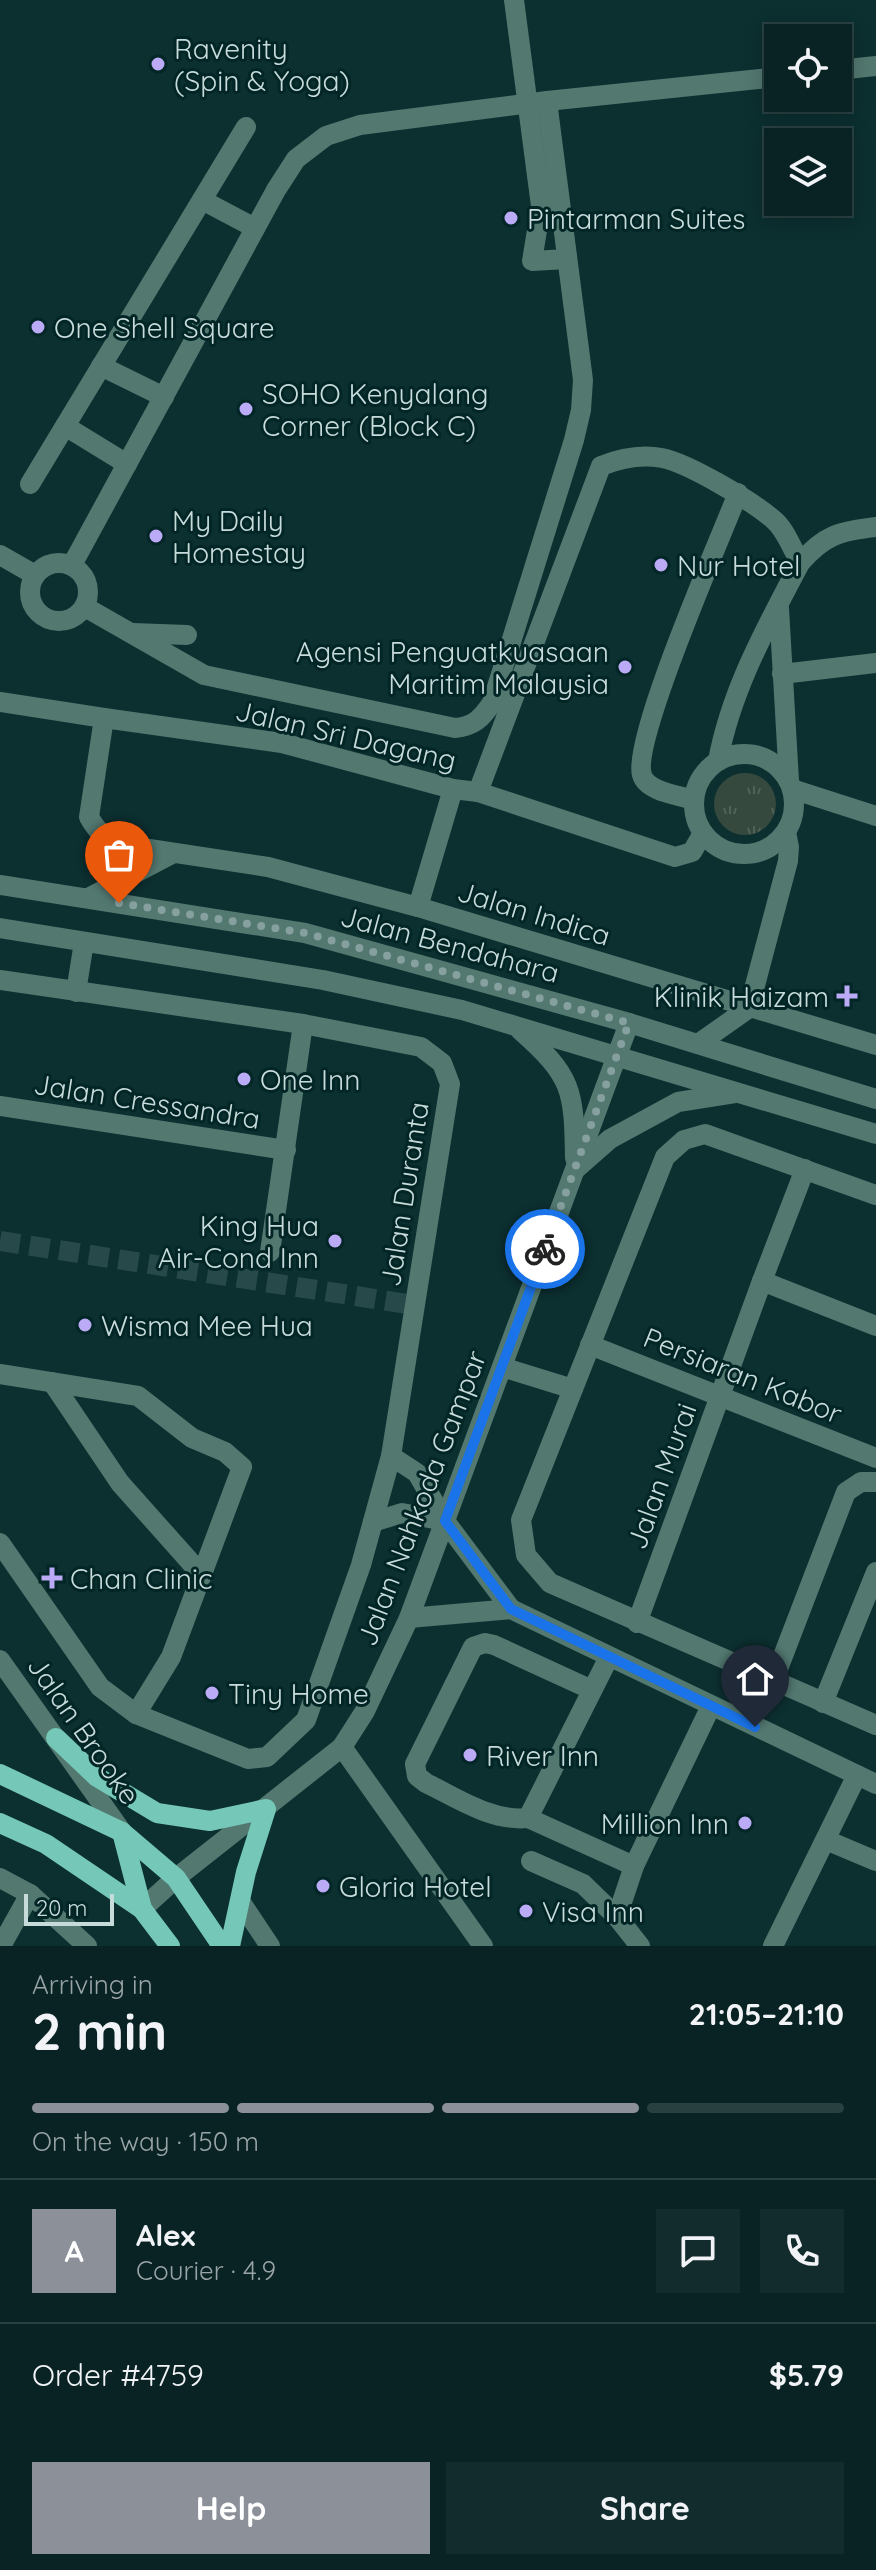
<!DOCTYPE html>
<meta charset="utf-8">
<style>
body{margin:0;font-family:Quicksand,sans-serif;background:#122b2c;color:#f1f3f6;height:100vh;display:flex;flex-direction:column;font-size:30px;white-space:nowrap}
*{box-sizing:border-box;margin:0}
p{font-size:26px;color:#99a4a6}
.icon{flex:none;width:44px;height:44px;fill:none;stroke:currentColor;stroke-width:2;stroke-linecap:round;stroke-linejoin:round}
.map{position:relative;height:1946px;overflow:hidden}
.side{display:flex;flex-direction:column;background:#092324;flex:1}
.side>*{flex:none}
.fabs{position:absolute;left:764px;top:24px;display:grid;gap:16px}
.fabs a{display:grid;place-items:center;width:88px;height:88px;border-radius:0px;background:#092324;box-shadow:0 4px 20px #0003,0 0 0 2px #294041;font-size:40px}
.scale{position:absolute;left:24px;bottom:20px;width:90px;box-sizing:border-box;padding-left:8px;border:4px solid #c8dbdb;border-top:0;font-size:22px;line-height:28px;white-space:nowrap;color:#c8dbdb;-webkit-text-stroke:6px #022526;paint-order:stroke}
.pin{position:absolute;display:grid;place-items:center;width:68px;height:68px;color:#fff;margin:-82px -34px;border-radius:50% 50% 50% 0;rotate:-45deg;box-shadow:0 0 8px #0007}
.pin .icon{rotate:45deg}
.courier{position:absolute;display:grid;place-items:center;width:80px;height:80px;margin:-40px;border:6px solid #1a73e8;border-radius:50%;background:#fff;color:#222;box-shadow:0 2px 10px #0007}
.summary em{font-style:normal;font-weight:700}
.summary div{display:flex;flex-direction:column-reverse}
.summary{display:flex;align-items:center;justify-content:space-between;height:136px;padding:0 32px}
h1{font-size:52px;font-weight:700;line-height:60px}
.bar{display:grid;grid-template-columns:repeat(4,1fr);gap:12px 8px;align-content:center;height:96px;padding:0 32px}
.bar i{height:10px;border-radius:6px;background:#294041}
.bar .selected{background:#8c9099}
.bar p{grid-column:span 4}
.line{display:flex;align-items:center;gap:20px;padding:0 32px;border-top:2px solid #294041}
.line div{flex:1}
.round{display:grid;place-items:center;flex:none;width:84px;height:84px;border-radius:0px;background:#122b2c}
.cta{display:flex;gap:16px;margin-top:auto;padding:16px 32px}
.cta a{flex:1;height:92px;border-radius:0px;background:#8c9099;color:#fff;font-size:32px;font-weight:700;line-height:92px;text-align:center}
.cta a+a{background:#122b2c;color:#f1f3f6}
.map>svg:first-child{display:block}
.grass{fill:url(#grass-tufts)}
.lines{fill:none;stroke-linecap:round;stroke-linejoin:round}
.minor-tunnel{stroke:#28494a;stroke-width:20;stroke-dasharray:20 10;stroke-linecap:butt}
.minor{stroke:#527870;stroke-width:20}
.major{stroke:#75c8b7;stroke-width:20}
.done{stroke:#869f9f;stroke-width:8;stroke-dasharray:0 14.4}
.route{stroke:#1a73e8;stroke-width:10}
.poi-dot{fill:#bbaaf6;stroke:#022526;stroke-width:3}
.labels{text-anchor:middle;dominant-baseline:central;stroke-width:6;stroke-linejoin:round;paint-order:stroke}
.poi-label{font-size:28px;fill:#c8dbdb;stroke:#022526;text-anchor:start}
.street-label{font-size:28px;fill:#c8dbdb;stroke:#022526}
</style>
<div class="map">
<svg width="876" height="1946" viewBox="0 0 876 1946">
<defs>
<pattern id="grass-tufts" width="24" height="20" patternUnits="userSpaceOnUse" patternTransform="scale(2)"><rect width="24" height="20" fill="#35493e"/><path d="M3 7l-1-3M5 7V3M7 7l1-3M15 17l-1-3M17 17v-4M19 17l1-3" fill="none" stroke="#516359"/></pattern>
</defs>
<rect width="100%" height="100%" fill="#0c2f30"/>
<!-- grass -->
<circle class="grass" cx="745" cy="804" r="31"/>
<g class="lines">
<!-- minor-tunnel -->
<path class="minor-tunnel" d="M0 1241 414 1305"/>
<!-- minor -->
<g class="minor">
<path d="M514 0 541 206 532 261 567 259"/>
<path d="M838 70 876 66"/>
<path d="M202 200 255 228"/>
<path d="M101 366 164 397"/>
<path d="M65 426 127 464"/>
<path d="M30 484 246 127"/>
<path d="M0 555 35 575"/>
<circle cx="59" cy="592" r="29"/>
<path d="M72 565 276 190 296 159 326 136 360 125 547 101 778 77"/>
<path d="M85 607 204 675 455 728C474 726 481 719 492 703L574 440 581 410 583 380 547 101"/>
<path d="M779 608 789 781"/>
<path d="M133 633 187 635"/>
<path d="M782 674 876 663"/>
<path d="M0 702 104 718"/>
<circle cx="744" cy="804" r="50"/>
<path d="M718 761C731 690 767 626 800 563 824 535 840 531 876 527"/>
<path d="M792 789 876 816"/>
<path d="M478 792 601 466C621 458 640 454 662 458 688 463 754 502 775 521 786 531 793 550 800 563"/>
<path d="M694 800C679 795 647 792 642 775 631 741 721 537 738 493"/>
<path d="M703 833 692 852 675 857 478 792 453 789 282 743 104 718 89 817C98 833 107 840 123 845L268 867 418 907 876 1045"/>
<path d="M0 885 305 933 629 1023 876 1099"/>
<path d="M88 898 172 854"/>
<path d="M418 907 453 789"/>
<path d="M0 928 323 980 462 1010 876 1134"/>
<path d="M0 980 303 1024 421 1047 442 1063 450 1084 391 1456 361 1565 306 1720 267 1757 248 1759 136 1714 100 1687 0 1543"/>
<path d="M76 992 84 942"/>
<path d="M520 1030C572 1076 574 1089 575 1158"/>
<path d="M698 1044 749 1008 788 861 789 847 786 832"/>
<path d="M0 1106 286 1150"/>
<path d="M577 1168 610 1139 678 1102 735 1093"/>
<path d="M876 1195 705 1134 684 1140 665 1157 521 1520 526 1555 550 1583 876 1725"/>
<path d="M270 1252 303 1024"/>
<path d="M762 1281 876 1326"/>
<path d="M590 1345 876 1458"/>
<path d="M502 1367 573 1389"/>
<path d="M0 1374 138 1396 192 1438 225 1452 242 1467 171 1657 136 1714"/>
<path d="M52 1382 120 1483 202 1575"/>
<path d="M391 1456 417 1473 445 1521 511 1609 876 1784"/>
<path d="M373 1522 402 1513 445 1521"/>
<path d="M409 1618 511 1609"/>
<path d="M637 1623 762 1281 805 1169"/>
<path d="M0 1660 122 1832"/>
<path d="M773 1682 846 1492 861 1482H876"/>
<path d="M823 1703 876 1572"/>
<path d="M342 1747 483 1946"/>
<path d="M528 1818C492 1822 457 1798 426 1783L417 1776 415 1764 473 1647 485 1643 494 1645 592 1690"/>
<path d="M528 1818 609 1657"/>
<path d="M528 1818 634 1866"/>
<path d="M826 1840 876 1861"/>
<path d="M531 1861 583 1884 617 1917 640 1946"/>
<path d="M0 1878 30 1894 87 1946"/>
<path d="M240 1901 270 1946"/>
<path d="M142 1909 176 1878 342 1747 365 1711 409 1618 629 1023"/>
<path d="M617 1917 634 1866 711 1706"/>
<path d="M1 1946 30 1894"/>
<path d="M773 1946 857 1775"/>
</g>
<!-- major -->
<g class="major">
<path d="M56 1738 97 1777 157 1813 210 1821 266 1809 246 1872 230 1946"/>
<path d="M0 1774 122 1832 176 1878 222 1946"/>
<path d="M0 1823 46 1844 142 1909 170 1946"/>
<path d="M122 1832 142 1909"/>
</g>
</g>
<g class="lines">
<!-- done -->
<path class="done" d="M119 903 305 933 629 1023 545 1249"/>
<!-- route -->
<path class="route" d="M545 1249 445 1521 511 1609 755 1727"/>
</g>
<!-- markers -->
<g class="poi-dot">
<circle cx="158" cy="64" r="8"/>
<circle cx="511" cy="218" r="8"/>
<circle cx="38" cy="327" r="8"/>
<circle cx="246" cy="409" r="8"/>
<circle cx="156" cy="536" r="8"/>
<circle cx="661" cy="565" r="8"/>
<circle cx="625" cy="667" r="8"/>
<path d="M843 984h8v8h8v8h-8v8h-8v-8h-8v-8h8z"/>
<circle cx="244" cy="1079" r="8"/>
<circle cx="335" cy="1241" r="8"/>
<circle cx="85" cy="1325" r="8"/>
<path d="M48 1566h8v8h8v8h-8v8h-8v-8h-8v-8h8z"/>
<circle cx="212" cy="1693" r="8"/>
<circle cx="470" cy="1755" r="8"/>
<circle cx="745" cy="1823" r="8"/>
<circle cx="323" cy="1886" r="8"/>
<circle cx="526" cy="1911" r="8"/>
</g>
<g class="labels">
<!-- poi labels -->
<g class="poi-label">
<text x="174" y="48">Ravenity<tspan x="174" dy="32">(Spin &amp; Yoga)</tspan></text>
<text x="527" y="218">Pintarman Suites</text>
<text x="54" y="327">One Shell Square</text>
<text x="262" y="393">SOHO Kenyalang<tspan x="262" dy="32">Corner (Block C)</tspan></text>
<text x="172" y="520">My Daily<tspan x="172" dy="32">Homestay</tspan></text>
<text x="677" y="565">Nur Hotel</text>
<text x="609" y="651" text-anchor="end">Agensi Penguatkuasaan<tspan x="609" dy="32">Maritim Malaysia</tspan></text>
<text x="829" y="996" text-anchor="end">Klinik Haizam</text>
<text x="260" y="1079">One Inn</text>
<text x="319" y="1225" text-anchor="end">King Hua<tspan x="319" dy="32">Air-Cond Inn</tspan></text>
<text x="101" y="1325">Wisma Mee Hua</text>
<text x="70" y="1578">Chan Clinic</text>
<text x="228" y="1693">Tiny Home</text>
<text x="486" y="1755">River Inn</text>
<text x="729" y="1823" text-anchor="end">Million Inn</text>
<text x="339" y="1886">Gloria Hotel</text>
<text x="542" y="1911">Visa Inn</text>
</g>
<!-- street labels -->
<g class="street-label">
<text transform="translate(346 735) rotate(13)">Jalan Sri Dagang</text>
<text transform="translate(534 913) rotate(17)">Jalan Indica</text>
<text transform="translate(450 944) rotate(15)">Jalan Bendahara</text>
<text transform="translate(147 1101) rotate(9)">Jalan Cressandra</text>
<text transform="translate(404 1194) rotate(-81)">Jalan Duranta</text>
<text transform="translate(743 1375) rotate(22)">Persiaran Kabor</text>
<text transform="translate(661 1476) rotate(-70)">Jalan Murai</text>
<text transform="translate(421 1498) rotate(-69)">Jalan Nahkoda Gampar</text>
<text transform="translate(84 1730) rotate(55)">Jalan Brooke</text>
</g>
</g>
</svg>
<div class="fabs">
<a><svg class="icon" aria-label="locate" viewBox="0 0 24 24"><circle cx="12" cy="12" r="6"/><path d="M12 2v4M12 18v4M2 12h4M18 12h4"/></svg></a>
<a><svg class="icon" aria-label="layers" viewBox="0 0 24 24"><path d="M12 4l9 5-9 5-9-5zM3 14l9 5 9-5"/></svg></a>
</div>
<div class="scale">20 m</div>
<div class="pin" style="left:119px;top:903px;background:#ea580c"><svg class="icon" aria-label="bag" viewBox="0 0 24 24"><path d="M5 8h14l-1 12H6zM9 8a3 3 0 0 1 6 0"/></svg></div>
<div class="pin" style="left:755px;top:1727px;background:#1f2937"><svg class="icon" aria-label="home" viewBox="0 0 24 24"><path d="M3 11l9-7 9 7M6 9v11h12V9"/></svg></div>
<div class="courier" style="left:545px;top:1249px"><svg class="icon" aria-label="bike" viewBox="0 0 24 24"><circle cx="6" cy="16" r="4"/><circle cx="18" cy="16" r="4"/><path d="M6 16l4-8h5l3 8M10 8l3 8H6M13 5h3"/></svg></div>
</div>
<section class="side">
<div class="summary"><div><h1>2 min</h1><p>Arriving in</p></div><em>21:05–21:10</em></div>
<div class="bar"><i class="selected"></i><i class="selected"></i><i class="selected"></i><i></i><p>On the way · 150 m</p></div>
<div class="line" style="height:144px"><b class="round" style="background:#8c9099;color:#fff">A</b><div><b>Alex</b><p>Courier · 4.9</p></div><a class="round"><svg class="icon" aria-label="chat" viewBox="0 0 24 24"><path d="M4 5h16v11H9l-5 4z"/></svg></a><a class="round"><svg class="icon" aria-label="phone" viewBox="0 0 24 24"><path d="M5 4h4l2 5-3 2q2 4 5 5l2-3 5 2v4C11 20 4 13 5 4z"/></svg></a></div>
<div class="line" style="height:104px"><div>Order #4759</div><b>$5.79</b></div>
<div class="cta"><a>Help</a><a>Share</a></div>
</section>
